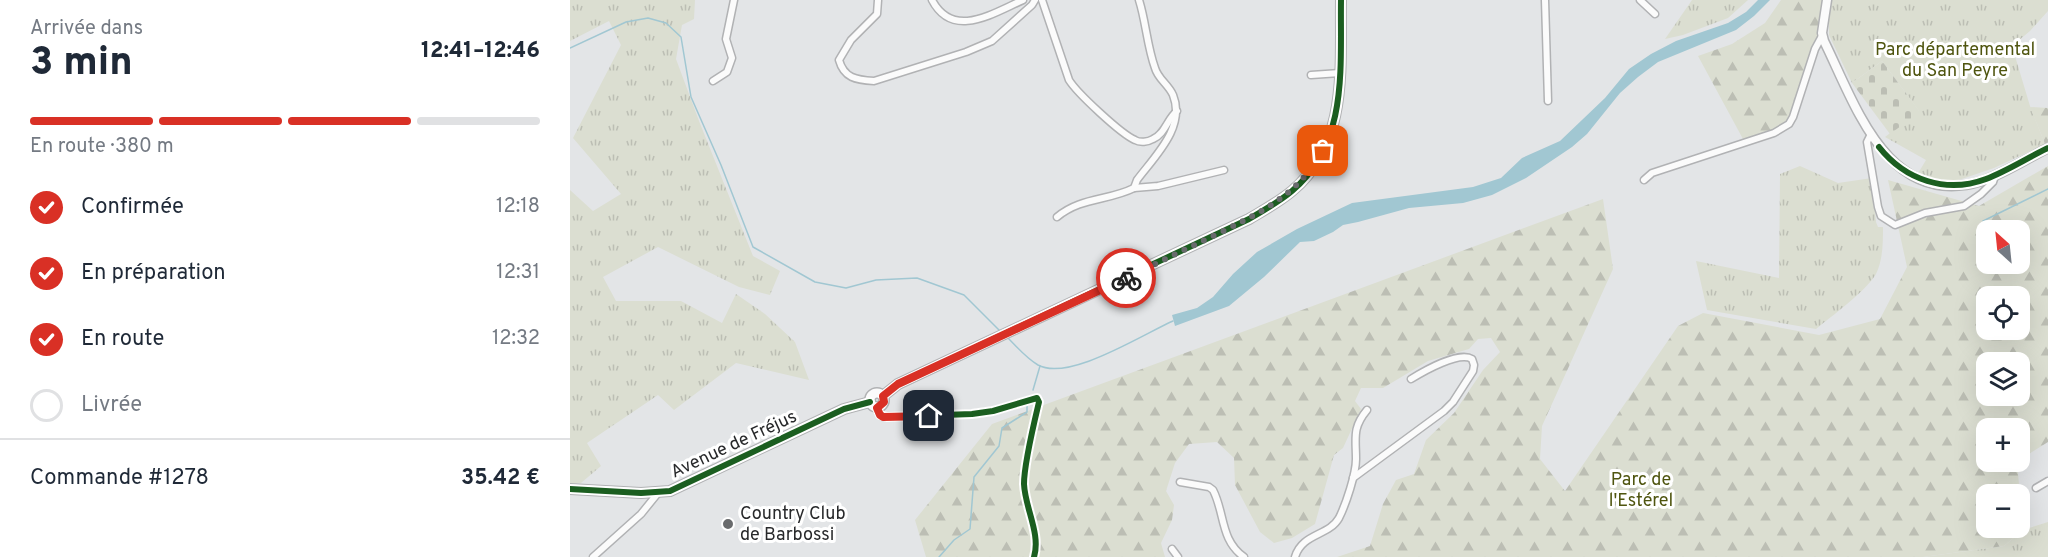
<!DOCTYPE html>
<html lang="fr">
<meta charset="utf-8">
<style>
body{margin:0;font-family:Overpass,sans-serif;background:#f6f6f7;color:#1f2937;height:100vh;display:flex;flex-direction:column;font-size:22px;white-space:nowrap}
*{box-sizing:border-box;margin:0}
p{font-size:20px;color:#747a83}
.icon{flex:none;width:33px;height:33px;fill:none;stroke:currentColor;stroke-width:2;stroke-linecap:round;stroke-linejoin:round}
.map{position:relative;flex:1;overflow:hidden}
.details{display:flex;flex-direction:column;background:#fff;width:570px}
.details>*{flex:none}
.needle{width:39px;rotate:333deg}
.buttons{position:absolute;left:1406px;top:220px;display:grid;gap:12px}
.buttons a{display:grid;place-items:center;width:54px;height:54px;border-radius:12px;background:#fff;box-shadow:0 6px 24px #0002;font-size:30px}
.pin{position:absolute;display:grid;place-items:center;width:51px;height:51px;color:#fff;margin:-26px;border-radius:12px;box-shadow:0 3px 9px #0006}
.courier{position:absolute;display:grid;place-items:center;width:60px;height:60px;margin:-30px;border:4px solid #d93025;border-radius:50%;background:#fff;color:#222;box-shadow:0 2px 8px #0007}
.summary em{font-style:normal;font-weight:800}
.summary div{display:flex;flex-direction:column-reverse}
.summary{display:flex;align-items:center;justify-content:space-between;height:102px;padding:0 30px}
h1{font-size:39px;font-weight:800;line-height:45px}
.bar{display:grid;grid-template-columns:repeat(4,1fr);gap:9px 6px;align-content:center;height:72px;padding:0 30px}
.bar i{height:8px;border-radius:4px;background:#e0e1e3}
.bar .active{background:#d93025}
.bar p{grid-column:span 4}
.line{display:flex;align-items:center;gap:15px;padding:0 30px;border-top:2px solid #e0e1e3}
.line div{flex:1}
ol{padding:0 30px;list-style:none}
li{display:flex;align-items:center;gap:18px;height:66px}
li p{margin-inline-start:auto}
li .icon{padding:6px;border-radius:50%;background:#d93025;color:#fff;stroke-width:4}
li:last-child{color:#747a83}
li i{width:33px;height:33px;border:3px solid #e0e1e3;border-radius:50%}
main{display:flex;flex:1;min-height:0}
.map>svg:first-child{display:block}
.grass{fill:url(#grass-tufts)}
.forest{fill:url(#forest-firs);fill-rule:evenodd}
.cemetery{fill:url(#cemetery-stones)}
.water{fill:#a1c7d2}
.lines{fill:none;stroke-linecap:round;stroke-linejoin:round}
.stream{stroke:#a1c7d2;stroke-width:1.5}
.street-casing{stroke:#b1b2b4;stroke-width:9}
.secondary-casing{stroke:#b1b2b4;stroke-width:11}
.primary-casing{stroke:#b1b2b4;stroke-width:12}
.street{stroke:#fbfbfb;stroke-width:6}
.secondary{stroke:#fbfbfb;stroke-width:8}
.primary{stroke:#fbfbfb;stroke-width:9}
.cycleway-casing{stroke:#fff;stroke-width:10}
.cycleway{stroke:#1b5e20;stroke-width:6}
.done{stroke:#696b6d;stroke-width:6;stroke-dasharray:0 10.8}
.route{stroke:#d93025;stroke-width:8}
.poi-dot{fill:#696b6d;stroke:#fff;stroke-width:2}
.labels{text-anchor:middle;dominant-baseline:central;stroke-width:6;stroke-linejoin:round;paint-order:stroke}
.park-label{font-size:18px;fill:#4f550f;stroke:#fff}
.street-label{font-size:18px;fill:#28292b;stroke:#fff}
.poi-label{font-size:18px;fill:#28292b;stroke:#fff;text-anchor:start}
</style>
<main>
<section class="details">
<div class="summary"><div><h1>3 min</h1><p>Arrivée dans</p></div><em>12:41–12:46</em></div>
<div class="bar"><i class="active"></i><i class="active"></i><i class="active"></i><i></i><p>En route · 380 m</p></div>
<ol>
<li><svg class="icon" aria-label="check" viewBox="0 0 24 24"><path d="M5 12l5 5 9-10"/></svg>Confirmée<p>12:18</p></li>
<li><svg class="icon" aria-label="check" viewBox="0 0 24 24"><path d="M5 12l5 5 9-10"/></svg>En préparation<p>12:31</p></li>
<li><svg class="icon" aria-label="check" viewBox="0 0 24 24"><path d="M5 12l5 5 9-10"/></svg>En route<p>12:32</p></li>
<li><i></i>Livrée</li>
</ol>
<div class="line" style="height:78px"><div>Commande #1278</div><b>35.42 €</b></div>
</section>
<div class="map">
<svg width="1478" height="557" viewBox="0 0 1478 557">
<defs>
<pattern id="grass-tufts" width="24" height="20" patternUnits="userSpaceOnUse" patternTransform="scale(1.5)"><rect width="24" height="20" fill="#dbded1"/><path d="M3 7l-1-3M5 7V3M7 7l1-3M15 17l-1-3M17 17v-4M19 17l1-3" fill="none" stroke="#bcbeb4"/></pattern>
<pattern id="forest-firs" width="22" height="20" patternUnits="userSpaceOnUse" patternTransform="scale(1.5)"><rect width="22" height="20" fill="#dbded1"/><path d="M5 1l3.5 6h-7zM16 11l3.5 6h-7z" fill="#bcbeb4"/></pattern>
<pattern id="cemetery-stones" width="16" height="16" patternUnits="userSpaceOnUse" patternTransform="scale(1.5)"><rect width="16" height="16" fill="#dbded1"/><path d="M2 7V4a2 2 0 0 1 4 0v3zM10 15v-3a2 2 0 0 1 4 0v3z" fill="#bcbeb4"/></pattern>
</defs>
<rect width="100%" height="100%" fill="#e3e5e7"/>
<!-- grass -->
<g class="grass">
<path d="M0 0H125L124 19 112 25 106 59 129 121 183 256 210 271 200 295 169 287 88 247 33 277 46 301H111L152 323 166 294 195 314 225 342 239 380 166 363 104 410 88 395 17 443 31 466 11 483 0 484V190L23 211 51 194 3 138 51 45 39 21 0 41Z"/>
<path d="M1122 0H1178L1158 18 1113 35 1095 39Z"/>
<path d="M1262 0H1478V11L1460 31 1442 46 1460 106 1475 144 1424 168 1386 181 1361 180 1347 175 1356 160 1315 137 1349 111 1312 61 1282 83 1259 35V17Z"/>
<path d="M1230 166 1268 183 1302 178 1306 222 1308 227H1313C1313 242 1313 260 1306 274 1296 291 1262 316 1246 329L1137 310 1126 261 1209 278 1210 174Z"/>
<path d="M1478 522V557H1353L1434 546 1453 530Z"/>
</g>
<!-- forest -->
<g class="forest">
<path d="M1211 0H1254L1247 39 1217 123 1202 131 1173 139 1128 56 1162 44 1195 23Z"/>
<path d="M1460 107 1478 108V142L1475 144Z"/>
<path d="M1478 166V442L1449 460V429H1416V462H1447L1453 530 1434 546 1353 557H767L800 546 813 504 826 480 844 474 856 440 884 413 913 370 930 352 921 338 908 339 899 349 858 361 813 388H791L785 401 791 409 773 448 764 455 745 524 722 538 704 543 690 532 665 485 664 458 647 442 619 444 605 463 596 491 604 505 602 520 591 543 595 557H356L345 520 422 424 1033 199 1043 269 972 426 970 459 995 491 1108 326 1133 313 1249 335 1310 319 1337 267 1318 180 1409 206ZM1416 231H1449V264H1416ZM1416 297H1449V330H1416ZM1416 363H1449V396H1416ZM1416 495H1449V528H1416Z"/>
</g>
<!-- cemetery -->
<path class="cemetery" d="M1312 61 1350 112 1320 134 1282 83Z"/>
<!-- water -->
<path class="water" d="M1188 0H1200L1184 16 1166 30 1088 62 1068 77 1050 93 1017 134 1002 147 956 178 922 195 893 203 839 208 788 222 773 225 763 232 744 241 730 242 694 277 659 306 605 326 602 315 627 308 643 297 663 274 687 252 727 229 782 203 903 187 931 178 952 158 990 141 1035 98 1059 69 1081 54 1106 41 1158 23 1176 12Z"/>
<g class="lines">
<!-- stream -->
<g class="stream">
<path d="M0 48 56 22 78 18 96 23 111 37 121 97 151 165 183 247 245 282 276 288 306 280 347 278 394 295 431 332"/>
<path d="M1413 221 1478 189"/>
<path d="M437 337C447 347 456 358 468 365 499 382 573 334 603 321"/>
<path d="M463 390 470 366"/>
<path d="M369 557 384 540 400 529 404 477 429 446 432 428 457 412V406"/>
</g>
<defs>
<g id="street">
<path d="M308 0 307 14 281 40 269 60C274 78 286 80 304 81L396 52 422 41 462 5 465 0"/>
<path d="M362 0C383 40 423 13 453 0"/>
<path d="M472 0 499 80C507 93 551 134 565 140 570 143 578 142 583 139 595 134 597 119 607 111"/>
<path d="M975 0 978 101"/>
<path d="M1070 0 1085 14"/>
<path d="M741 75 770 73"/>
<path d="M143 81 157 72 162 58 156 39 164 0"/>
<path d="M1301 134 1297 142 1308 207 1311 216 1325 225 1355 213 1394 206 1411 194 1423 182 1425 176"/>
<path d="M1074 180 1082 173 1204 133 1219 124 1223 117 1245 49 1252 36"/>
<path d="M564 188 588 186 654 170"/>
<path d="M487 217C511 197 538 201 564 188L567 180C585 156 616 127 603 95 598 84 588 79 585 68 577 46 576 22 569 0"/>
<path d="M307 408 310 415 317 417 402 414 423 411 467 398 469 402C464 423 454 464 454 484 455 508 471 534 464 557"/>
<path d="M783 478 874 411 883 402 903 371 904 365 902 359C889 351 854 371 841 379"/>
<path d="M610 482 639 487 643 490C655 513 650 540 674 557"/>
<path d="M1466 488 1478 481"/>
<path d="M602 549 608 557"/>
<path d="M23 557 71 514 88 493"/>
<path d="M725 557C732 533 759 536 769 518 776 504 786 474 786 459 786 438 782 428 797 410"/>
</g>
<path id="secondary" d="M1257 0 1252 33 1254 41C1286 106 1318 210 1412 181 1435 173 1456 159 1478 148"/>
<g id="primary">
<circle cx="307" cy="400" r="7"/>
<path d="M313 396 328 384 679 219C694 210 709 202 722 191 779 143 770 67 771 0"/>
<path d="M0 489 71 493 100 491 274 409 300 402"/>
</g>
</defs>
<!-- street casing -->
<use href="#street" class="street-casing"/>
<!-- secondary casing -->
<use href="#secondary" class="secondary-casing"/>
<!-- primary casing -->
<use href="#primary" class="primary-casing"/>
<!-- street -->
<use href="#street" class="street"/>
<!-- secondary -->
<use href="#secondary" class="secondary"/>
<!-- primary -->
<use href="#primary" class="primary"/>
<defs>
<g id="cycleway">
<path d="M1309 147C1335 180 1376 194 1416 179 1437 171 1457 158 1478 148"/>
<path d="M313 396 328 384 679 219C694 210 709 202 722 191 779 143 770 67 771 0"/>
<path d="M307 408 310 415 317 417 402 414 423 411 467 398 469 402C464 423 454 464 454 484 455 508 471 534 464 557"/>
<path d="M0 489 71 493 100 491 274 409 300 402"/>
</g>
</defs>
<!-- cycleway casing -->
<use href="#cycleway" class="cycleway-casing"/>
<!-- cycleway -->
<use href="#cycleway" class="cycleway"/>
</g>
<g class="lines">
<!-- done -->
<path class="done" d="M556 278C585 264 614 250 643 236 688 214 726 197 753 151"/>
<!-- route -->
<path class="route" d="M359 416 313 417 310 415 307 408 314 402 313 396 328 384 556 278"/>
</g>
<!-- markers -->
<circle class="poi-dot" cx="158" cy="524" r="6"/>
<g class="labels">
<!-- park labels -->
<g class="park-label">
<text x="1385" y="50">Parc départemental<tspan x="1385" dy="21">du San Peyre</tspan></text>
<text x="1071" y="480">Parc de<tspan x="1071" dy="21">l'Estérel</tspan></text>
</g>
<!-- street labels -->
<g class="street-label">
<text transform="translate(164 445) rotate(-25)">Avenue de Fréjus</text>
</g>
<!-- poi labels -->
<g class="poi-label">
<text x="170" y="514">Country Club<tspan x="170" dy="21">de Barbossi</tspan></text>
</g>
</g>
</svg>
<div class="buttons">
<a><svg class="needle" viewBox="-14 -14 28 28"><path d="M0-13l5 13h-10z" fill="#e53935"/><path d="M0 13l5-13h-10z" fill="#747a83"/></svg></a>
<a><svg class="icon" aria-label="locate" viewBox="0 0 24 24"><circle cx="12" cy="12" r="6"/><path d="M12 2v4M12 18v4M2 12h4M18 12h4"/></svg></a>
<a><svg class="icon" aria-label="layers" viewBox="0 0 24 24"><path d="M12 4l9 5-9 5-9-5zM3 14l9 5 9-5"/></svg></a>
<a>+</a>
<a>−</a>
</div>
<div class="pin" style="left:753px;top:151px;background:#ea580c"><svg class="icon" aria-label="bag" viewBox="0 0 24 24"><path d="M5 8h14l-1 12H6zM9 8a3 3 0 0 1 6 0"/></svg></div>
<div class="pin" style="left:359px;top:416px;background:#1f2937"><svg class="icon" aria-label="home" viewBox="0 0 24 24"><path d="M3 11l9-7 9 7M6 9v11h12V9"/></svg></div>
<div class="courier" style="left:556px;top:278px"><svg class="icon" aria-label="bike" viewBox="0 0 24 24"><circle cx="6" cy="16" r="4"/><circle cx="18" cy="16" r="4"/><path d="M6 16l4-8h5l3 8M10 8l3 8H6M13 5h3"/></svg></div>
</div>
</main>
